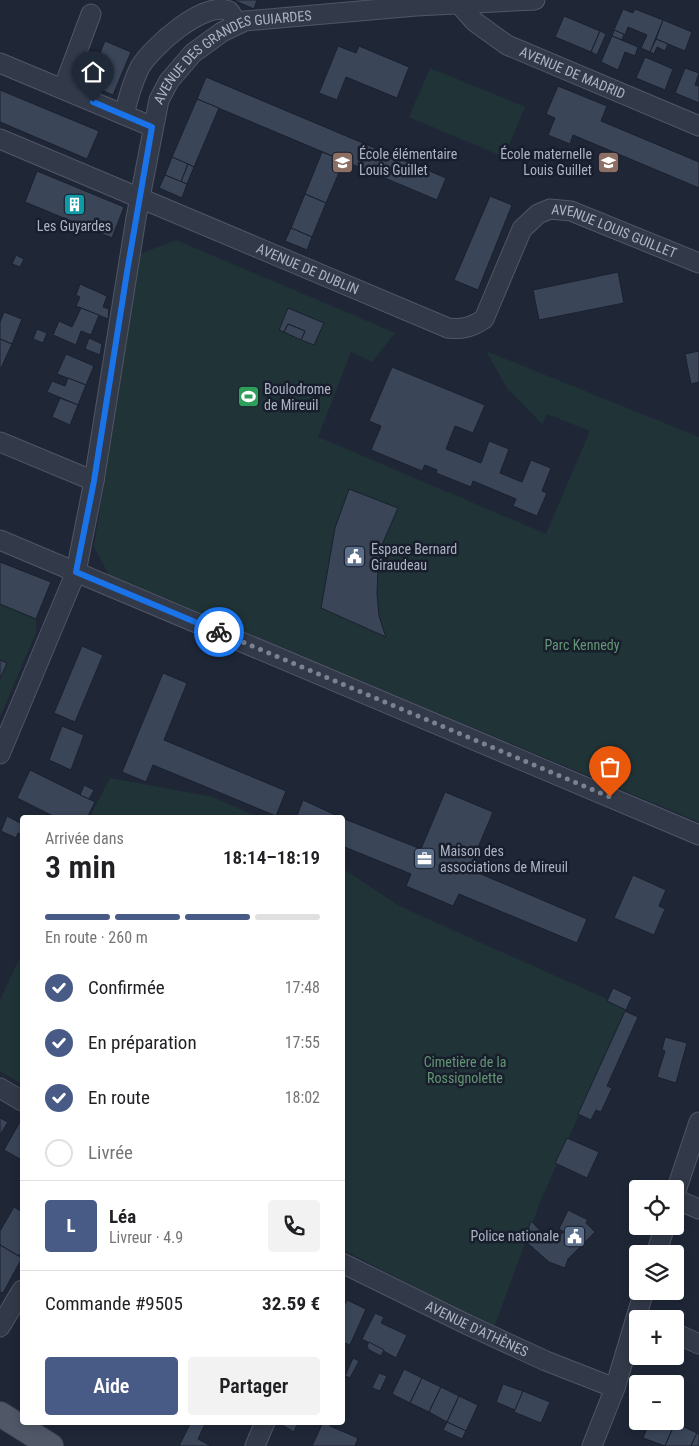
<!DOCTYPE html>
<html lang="fr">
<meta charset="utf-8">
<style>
body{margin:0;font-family:"Roboto Condensed",sans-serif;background:#f2f2f2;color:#202124;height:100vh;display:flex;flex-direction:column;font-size:19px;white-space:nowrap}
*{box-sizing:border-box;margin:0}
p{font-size:16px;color:#757577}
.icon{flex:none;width:28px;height:28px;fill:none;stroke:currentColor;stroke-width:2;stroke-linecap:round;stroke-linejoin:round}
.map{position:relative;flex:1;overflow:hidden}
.details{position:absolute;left:20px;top:815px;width:325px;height:610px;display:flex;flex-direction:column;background:#fff;border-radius:5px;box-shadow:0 2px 8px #0003}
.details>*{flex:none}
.fabs{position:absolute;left:629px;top:1180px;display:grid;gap:10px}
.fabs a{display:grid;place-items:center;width:55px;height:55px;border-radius:5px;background:#fff;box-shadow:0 2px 8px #0003;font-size:25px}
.pin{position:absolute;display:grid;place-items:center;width:42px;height:42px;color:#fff;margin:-51px -21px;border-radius:50% 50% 50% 0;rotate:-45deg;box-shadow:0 0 5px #0007}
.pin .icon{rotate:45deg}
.courier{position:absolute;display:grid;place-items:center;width:50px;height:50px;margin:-25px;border:4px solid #1a73e8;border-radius:50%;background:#fff;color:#222;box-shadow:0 1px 6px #0007}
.overview em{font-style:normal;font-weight:600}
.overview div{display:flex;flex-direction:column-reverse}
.overview{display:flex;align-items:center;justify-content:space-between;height:85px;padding:0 25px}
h1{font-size:32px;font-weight:600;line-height:38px}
.bar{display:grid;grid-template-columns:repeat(4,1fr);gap:8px 5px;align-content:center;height:60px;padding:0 25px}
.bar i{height:6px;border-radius:4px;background:#e0e0e0}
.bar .active{background:#485b86}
.bar p{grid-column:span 4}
.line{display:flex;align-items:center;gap:12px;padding:0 25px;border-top:1px solid #e0e0e0}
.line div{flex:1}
.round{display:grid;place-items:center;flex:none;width:52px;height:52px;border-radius:5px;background:#f2f2f2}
ol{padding:0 25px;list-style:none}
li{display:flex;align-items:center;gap:15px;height:55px}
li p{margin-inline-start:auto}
li .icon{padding:5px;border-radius:50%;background:#485b86;color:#fff;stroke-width:4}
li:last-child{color:#757577}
li i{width:28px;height:28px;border:2px solid #e0e0e0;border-radius:50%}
.cta{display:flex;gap:10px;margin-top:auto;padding:10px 25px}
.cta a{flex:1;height:58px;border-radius:5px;background:#485b86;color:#fff;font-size:20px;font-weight:600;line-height:58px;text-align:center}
.cta a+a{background:#f2f2f2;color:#202124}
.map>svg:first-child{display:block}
.green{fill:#203438}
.building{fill:#3a4558;stroke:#1a202e}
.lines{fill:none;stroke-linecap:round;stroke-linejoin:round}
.minor-casing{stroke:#505666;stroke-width:21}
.major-casing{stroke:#3c4251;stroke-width:26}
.minor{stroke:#323948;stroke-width:19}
.major{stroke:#505868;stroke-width:24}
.done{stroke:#7b8293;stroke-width:5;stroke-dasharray:0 9}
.route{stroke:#1a73e8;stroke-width:6}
.labels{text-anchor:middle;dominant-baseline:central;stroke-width:5;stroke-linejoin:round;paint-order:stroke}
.street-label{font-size:14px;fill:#acb3c5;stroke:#181e2c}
.poi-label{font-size:14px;fill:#acb3c5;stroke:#181e2c;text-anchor:start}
.park-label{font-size:14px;fill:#639673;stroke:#181e2c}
</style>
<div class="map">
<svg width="699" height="1446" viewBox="0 0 699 1446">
<rect width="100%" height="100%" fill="#1f2737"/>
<!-- green -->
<g class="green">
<path d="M430 68 525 107 504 157 409 117Z"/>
<path d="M176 240 395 333 372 362 351 352 318 437 546 534 590 431 547 414 542 424 507 388 486 351 699 437V822L109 575 94 547 140 254Z"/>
<path d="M0 604 36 619V632L0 717Z"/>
<path d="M110 778 213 797 257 817H90Z"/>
<path d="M342 868 399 906 627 1008 542 1197 494 1327 343 1250Z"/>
<path d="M22 954V1084L0 1071V1000Z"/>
</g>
<!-- building -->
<g class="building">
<path d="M233 0H257L254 9Z"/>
<path d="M623 9 633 13 635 9 663 20 650 52 641 48 647 35 628 27 625 35 614 30Z"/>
<path d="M564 16 600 31 591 52 555 37Z"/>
<path d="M663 20 692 32 685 51 656 39Z"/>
<path d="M614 30 624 34 622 40 612 36Z"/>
<path d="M600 31 606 34 597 55 591 52Z"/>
<path d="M612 36 638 47 635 56 625 52 618 70 601 62Z"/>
<path d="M656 39 668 44 665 51 657 47 654 54 650 52Z"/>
<path d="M105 41 131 52 113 95 87 84Z"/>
<path d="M338 46 356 53 359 46 409 67 397 98 346 77 337 100 319 93Z"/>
<path d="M645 57 673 69 665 90 636 78Z"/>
<path d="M685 68 699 73 695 85 699 86V103L675 93Z"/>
<path d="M206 77 446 178 437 200 197 99Z"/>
<path d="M558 86 607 106 601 121 699 162V188L573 135 570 144 548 135 555 118 546 114Z"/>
<path d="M0 90 99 131 87 159 0 122Z"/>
<path d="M197 99 219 108 194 167 172 157Z"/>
<path d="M322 152 344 161 326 203 305 194Z"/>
<path d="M172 157 188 164 181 182 165 175Z"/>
<path d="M188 164 194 167 187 184 181 182Z"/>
<path d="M37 171 124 207 112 238 25 202Z"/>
<path d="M165 175 187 184 182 198 159 188Z"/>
<path d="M305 194 326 203 312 237 291 228Z"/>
<path d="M490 196 512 205 478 290 454 280Z"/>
<path d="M291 228 312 237 307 250 285 241Z"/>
<path d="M16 255 24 259 20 267 12 264Z"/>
<path d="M618 272 624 303 539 320 533 290Z"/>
<path d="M80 284 107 296 103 307 109 309 108 319 76 306 80 297 76 295Z"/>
<path d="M81 308 99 315 91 335 81 331 76 345 53 335 59 321 72 327Z"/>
<path d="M288 308 324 323 314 345 301 340 305 331 288 324 284 332 279 330Z"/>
<path d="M4 312 22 319 12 344 0 339V322Z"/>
<path d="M288 324 305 331 301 340 284 332Z"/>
<path d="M37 329 47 333 43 343 33 339Z"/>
<path d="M89 338 102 344 100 355 85 349Z"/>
<path d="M0 339 12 344 1 368H0Z"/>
<path d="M699 351V382L691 384 685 354Z"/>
<path d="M66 354 94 366 86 385 57 374Z"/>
<path d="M392 367 485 405 473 433 455 426 446 449 481 463 489 441 509 449 500 473 522 482 531 460 551 468 542 491 547 493 537 516 513 506 516 499 473 481 471 487 436 473 437 470 425 465 422 471 371 450 381 426 369 421Z"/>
<path d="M68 378 86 385 78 405 47 392 52 381 65 386Z"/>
<path d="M60 398 78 405 70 425 52 417Z"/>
<path d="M349 489 398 508 381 547 378 568 377 593 379 616 386 637 321 608 335 528Z"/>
<path d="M0 562 51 582 36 619 0 604Z"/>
<path d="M82 646 103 655 75 722 54 713Z"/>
<path d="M0 660 7 663 0 679Z"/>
<path d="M163 673 187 683 164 740 286 791 276 816 153 765 146 782 122 772Z"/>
<path d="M62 726 84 735 71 770 49 760Z"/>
<path d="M30 770 95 802 87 818H57L17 798Z"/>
<path d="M84 785 94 790 89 799 80 795Z"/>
<path d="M445 792 493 812 469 869 587 919 577 943 459 894 453 906 406 886 411 874 342 846V818L421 849Z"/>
<path d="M303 800 342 818H296Z"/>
<path d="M7 816 22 824V822V835L18 833 16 838 1 831Z"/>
<path d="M633 875 666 890 659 906 665 909 654 935 614 918Z"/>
<path d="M613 988 632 997 626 1010 607 1001Z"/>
<path d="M625 1011 638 1017 607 1086 612 1088 601 1112 596 1110 591 1120 578 1114Z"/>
<path d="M665 1037 687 1043 676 1083 657 1077 665 1051 662 1050Z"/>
<path d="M0 1118 8 1122 0 1135Z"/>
<path d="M22 1118V1154L20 1159 4 1150Z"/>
<path d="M567 1138 599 1152 587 1178 555 1163Z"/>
<path d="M14 1207 22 1212V1250L19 1256 0 1245V1231Z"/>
<path d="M568 1210 588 1220 586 1223 595 1232 568 1259 565 1268 549 1262 524 1240 531 1221 550 1241 564 1232 559 1229Z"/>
<path d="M0 1245 22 1258 3 1293 0 1292Z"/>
<path d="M347 1300 366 1309 350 1345 342 1342V1310Z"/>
<path d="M375 1313 384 1317 381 1323 407 1335 396 1358 362 1339Z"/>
<path d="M369 1342 384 1350 381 1356 369 1350 367 1346Z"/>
<path d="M353 1358 359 1361 350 1378 345 1376Z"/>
<path d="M404 1369 422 1378 410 1403 392 1394Z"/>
<path d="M379 1373 387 1376 380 1391 372 1388Z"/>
<path d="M422 1378 441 1387 429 1412 410 1403Z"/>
<path d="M503 1384 523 1391 515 1410 496 1402Z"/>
<path d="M441 1387 459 1396 447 1422 429 1412Z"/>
<path d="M523 1391 550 1402 541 1423 514 1412Z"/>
<path d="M459 1396 478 1405 466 1431 447 1422Z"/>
<path d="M650 1421H670L675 1423 665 1446 643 1438Z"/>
<path d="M191 1422H206L198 1439 211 1446H179Z"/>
<path d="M277 1422H298L294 1432Z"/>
<path d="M323 1422H332L330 1426 358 1438 355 1446H312Z"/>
<path d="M447 1422 466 1431 462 1439 443 1430Z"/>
<path d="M675 1423 697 1433 691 1446H665Z"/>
<path d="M697 1433 699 1434V1446H691Z"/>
</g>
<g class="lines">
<defs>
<g id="minor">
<path id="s1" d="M458 3 475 22 507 45 699 126"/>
<path d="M0 63 153 127"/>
<path d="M63 89 91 14"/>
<path d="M124 115C128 98 132 83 140 67 152 47 204 0 229 11 233 14 234 21 235 25"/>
<path id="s2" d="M0 139 448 328C462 330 472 327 484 319L522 229 538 214 550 209 571 211 699 263"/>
<path d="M0 442 94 481"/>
<path d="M0 540 699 835"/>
<path id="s3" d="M0 754 76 572 94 481 136 218 159 100 169 81 193 53 222 32 245 21 416 6 535 0"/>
<path d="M0 1088 22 1101"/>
<path d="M675 1194 699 1122"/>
<path d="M675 1199 699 1209"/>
<path d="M656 1254 665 1226"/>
<path id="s4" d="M342 1263 468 1325 546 1361 615 1388"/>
<path d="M0 1327 22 1290"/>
<path d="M675 1333 699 1344"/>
<path d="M255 1446 265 1422"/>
<path d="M592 1446 615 1388 644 1291"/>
</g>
<path id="major" d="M0 1414 51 1446"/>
</defs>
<!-- minor casing -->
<use href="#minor" class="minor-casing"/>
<!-- major casing -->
<use href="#major" class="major-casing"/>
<!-- minor -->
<use href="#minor" class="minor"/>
<!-- major -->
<use href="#major" class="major"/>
</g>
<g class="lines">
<!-- done -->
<path class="done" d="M219 632 610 797"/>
<!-- route -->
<path class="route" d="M93 102 152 127 128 266 94 481 76 572 219 632"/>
</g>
<!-- icons -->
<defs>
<symbol id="school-square" viewBox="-11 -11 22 22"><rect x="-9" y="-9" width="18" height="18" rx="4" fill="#8d6e63" stroke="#181e2c"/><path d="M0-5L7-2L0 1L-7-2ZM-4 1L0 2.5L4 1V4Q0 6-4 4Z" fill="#fff"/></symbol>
<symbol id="building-square" viewBox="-11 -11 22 22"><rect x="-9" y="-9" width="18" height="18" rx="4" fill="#0f9aa8" stroke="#181e2c"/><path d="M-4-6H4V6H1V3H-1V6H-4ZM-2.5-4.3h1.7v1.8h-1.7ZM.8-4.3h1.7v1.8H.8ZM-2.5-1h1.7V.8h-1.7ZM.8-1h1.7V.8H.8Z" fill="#fff"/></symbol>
<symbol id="stadium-square" viewBox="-11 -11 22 22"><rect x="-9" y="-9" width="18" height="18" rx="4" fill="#2e9e5b" stroke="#181e2c"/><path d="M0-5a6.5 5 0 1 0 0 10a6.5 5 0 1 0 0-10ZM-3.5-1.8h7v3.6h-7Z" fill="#fff"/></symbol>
<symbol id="civic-square" viewBox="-11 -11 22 22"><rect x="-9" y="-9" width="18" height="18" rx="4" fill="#5c6f8a" stroke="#181e2c"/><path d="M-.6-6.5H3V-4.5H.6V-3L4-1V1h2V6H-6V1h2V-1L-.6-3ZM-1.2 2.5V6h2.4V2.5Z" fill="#fff"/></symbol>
<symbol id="office-square" viewBox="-11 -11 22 22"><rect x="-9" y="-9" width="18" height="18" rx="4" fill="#5c6f8a" stroke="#181e2c"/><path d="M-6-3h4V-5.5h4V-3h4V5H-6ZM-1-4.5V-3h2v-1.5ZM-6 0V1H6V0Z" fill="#fff"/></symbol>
</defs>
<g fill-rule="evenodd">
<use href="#school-square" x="330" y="150" width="25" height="25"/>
<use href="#school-square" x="596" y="150" width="25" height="25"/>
<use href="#building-square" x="62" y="192" width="25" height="25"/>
<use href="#stadium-square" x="236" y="384" width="25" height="25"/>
<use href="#civic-square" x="342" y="544" width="25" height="25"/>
<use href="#office-square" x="412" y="846" width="25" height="25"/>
<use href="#civic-square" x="562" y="1224" width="25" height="25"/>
</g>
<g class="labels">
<!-- street labels -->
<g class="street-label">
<text stroke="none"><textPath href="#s3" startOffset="768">AVENUE DES GRANDES GUIARDES</textPath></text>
<text stroke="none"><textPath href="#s1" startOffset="136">AVENUE DE MADRID</textPath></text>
<text stroke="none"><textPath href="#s2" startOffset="725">AVENUE LOUIS GUILLET</textPath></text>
<text stroke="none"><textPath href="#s2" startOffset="334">AVENUE DE DUBLIN</textPath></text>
<text stroke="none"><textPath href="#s4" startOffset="150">AVENUE D'ATHÈNES</textPath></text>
</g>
<!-- poi labels -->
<g class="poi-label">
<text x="359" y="154">École élémentaire<tspan x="359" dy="16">Louis Guillet</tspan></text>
<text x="592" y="154" text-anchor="end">École maternelle<tspan x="592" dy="16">Louis Guillet</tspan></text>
<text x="74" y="226" text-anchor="middle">Les Guyardes</text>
<text x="264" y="389">Boulodrome<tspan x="264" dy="16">de Mireuil</tspan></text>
<text x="371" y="549">Espace Bernard<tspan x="371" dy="16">Giraudeau</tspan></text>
<text x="440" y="851">Maison des<tspan x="440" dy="16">associations de Mireuil</tspan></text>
<text x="559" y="1236" text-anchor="end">Police nationale</text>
</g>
<!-- park labels -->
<g class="park-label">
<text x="582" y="645">Parc Kennedy</text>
<text x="465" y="1062">Cimetière de la<tspan x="465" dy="16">Rossignolette</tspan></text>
</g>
</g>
</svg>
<div class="fabs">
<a><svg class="icon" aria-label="locate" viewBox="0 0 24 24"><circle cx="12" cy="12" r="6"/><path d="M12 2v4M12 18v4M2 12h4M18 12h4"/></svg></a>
<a><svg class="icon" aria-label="layers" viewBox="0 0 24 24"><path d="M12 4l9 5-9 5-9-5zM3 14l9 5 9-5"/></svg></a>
<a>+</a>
<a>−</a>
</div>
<div class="pin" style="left:610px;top:797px;background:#ea580c"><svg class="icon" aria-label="bag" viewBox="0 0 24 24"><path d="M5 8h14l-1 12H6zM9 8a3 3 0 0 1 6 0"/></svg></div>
<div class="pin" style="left:93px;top:102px;background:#1f2937"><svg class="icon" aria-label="home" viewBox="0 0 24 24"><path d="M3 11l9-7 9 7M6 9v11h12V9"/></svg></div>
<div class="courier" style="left:219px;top:632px"><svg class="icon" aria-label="bike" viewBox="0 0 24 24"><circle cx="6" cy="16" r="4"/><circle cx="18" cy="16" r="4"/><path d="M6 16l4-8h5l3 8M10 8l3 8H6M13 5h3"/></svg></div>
<section class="details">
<div class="overview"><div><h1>3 min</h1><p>Arrivée dans</p></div><em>18:14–18:19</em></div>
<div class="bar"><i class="active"></i><i class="active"></i><i class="active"></i><i></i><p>En route · 260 m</p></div>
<ol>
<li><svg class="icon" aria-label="check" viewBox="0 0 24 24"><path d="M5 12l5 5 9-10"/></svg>Confirmée<p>17:48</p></li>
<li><svg class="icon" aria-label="check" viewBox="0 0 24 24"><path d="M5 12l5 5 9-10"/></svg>En préparation<p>17:55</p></li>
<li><svg class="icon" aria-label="check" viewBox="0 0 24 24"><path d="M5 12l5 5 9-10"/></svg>En route<p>18:02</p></li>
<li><i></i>Livrée</li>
</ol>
<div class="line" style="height:90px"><b class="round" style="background:#485b86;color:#fff">L</b><div><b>Léa</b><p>Livreur · 4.9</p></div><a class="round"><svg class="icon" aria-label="phone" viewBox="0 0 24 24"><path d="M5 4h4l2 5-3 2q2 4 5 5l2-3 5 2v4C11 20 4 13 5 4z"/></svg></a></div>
<div class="line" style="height:65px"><div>Commande #9505</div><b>32.59 €</b></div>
<div class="cta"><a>Aide</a><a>Partager</a></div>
</section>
</div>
